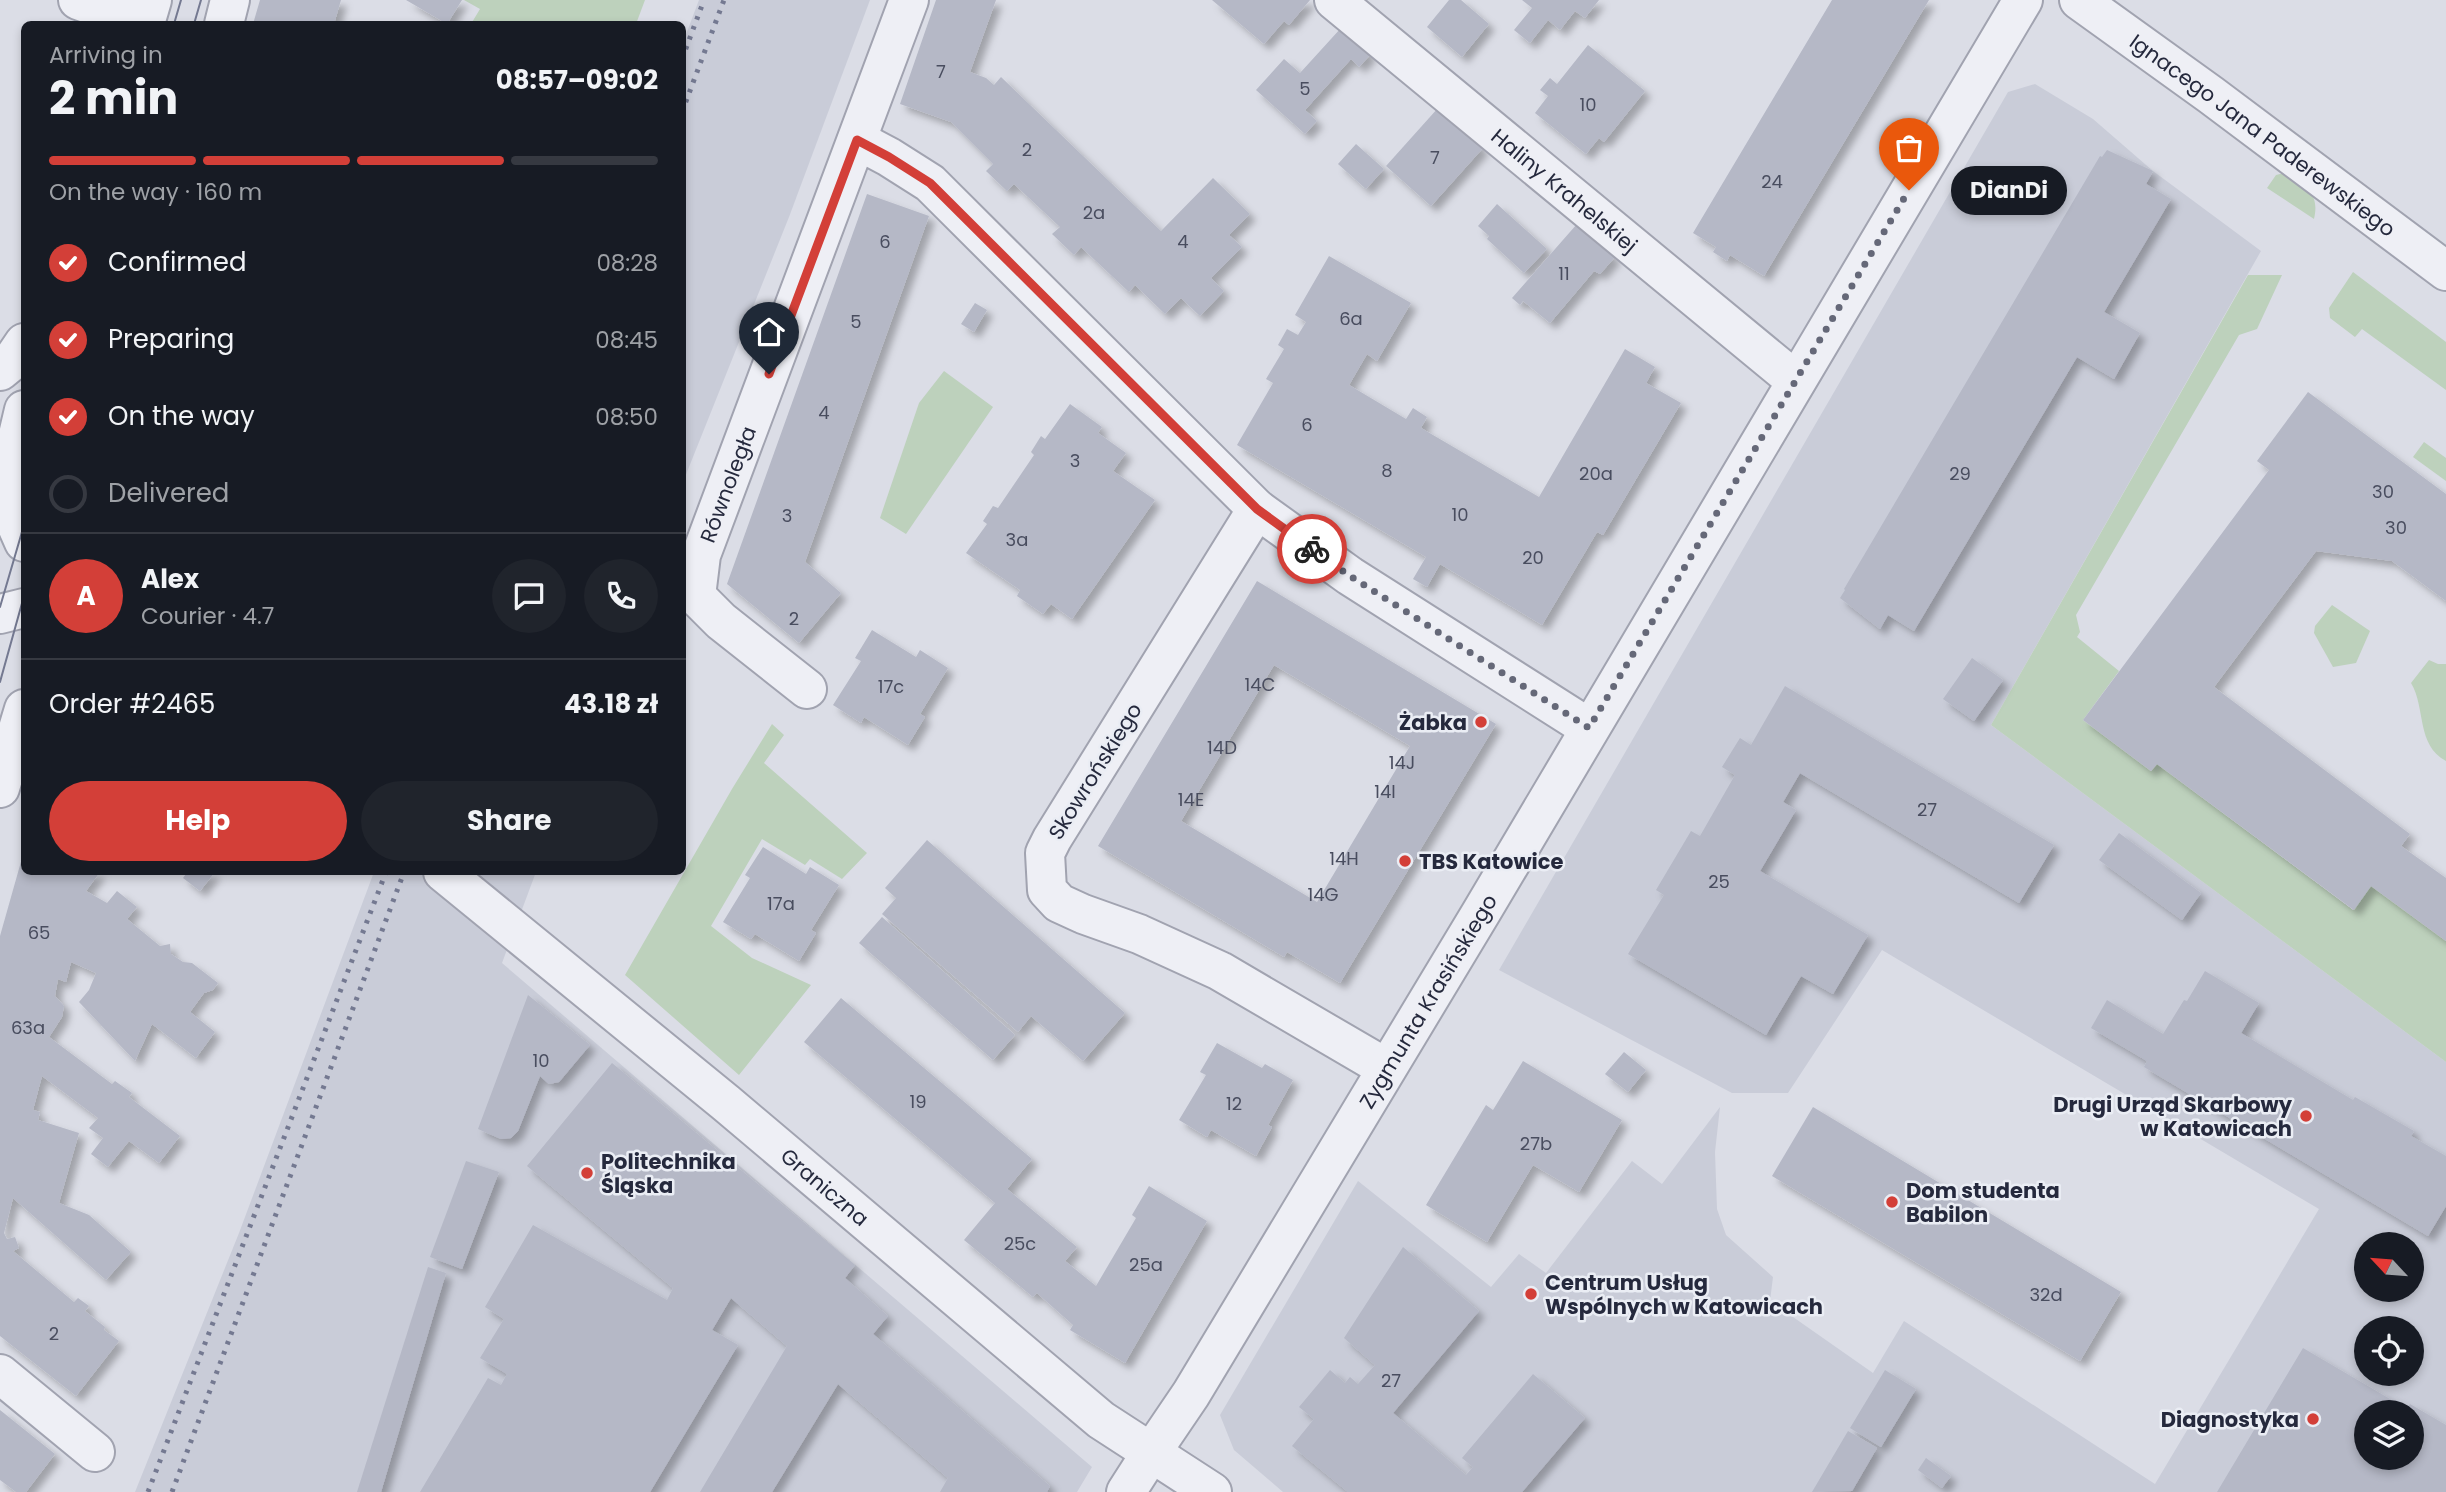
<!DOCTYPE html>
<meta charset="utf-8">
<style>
body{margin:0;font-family:Poppins,sans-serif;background:#20242c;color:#f1f3f6;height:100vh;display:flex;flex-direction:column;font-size:26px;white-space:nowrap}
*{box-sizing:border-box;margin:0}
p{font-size:23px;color:#9ea1a6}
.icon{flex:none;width:38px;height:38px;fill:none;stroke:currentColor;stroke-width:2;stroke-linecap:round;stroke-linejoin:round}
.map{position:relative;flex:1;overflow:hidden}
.drawer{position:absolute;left:21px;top:21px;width:665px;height:854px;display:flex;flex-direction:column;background:#171b24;border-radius:10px;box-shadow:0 4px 10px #0003}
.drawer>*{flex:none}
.needle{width:46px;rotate:296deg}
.buttons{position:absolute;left:2354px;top:1232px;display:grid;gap:14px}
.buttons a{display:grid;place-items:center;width:70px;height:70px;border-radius:50%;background:#171b24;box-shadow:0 4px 10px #0003;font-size:35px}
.pin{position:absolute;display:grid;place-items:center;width:60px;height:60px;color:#fff;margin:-72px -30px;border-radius:50% 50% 50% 0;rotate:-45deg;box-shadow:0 0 7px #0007}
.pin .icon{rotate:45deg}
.courier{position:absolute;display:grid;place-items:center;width:70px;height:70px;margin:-35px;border:5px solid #d33f38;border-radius:50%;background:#fff;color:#222;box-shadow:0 2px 9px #0007}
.bubble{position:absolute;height:49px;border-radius:24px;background:#171b24;box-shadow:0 4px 10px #0003;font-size:23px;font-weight:700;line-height:49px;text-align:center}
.overview em{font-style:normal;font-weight:700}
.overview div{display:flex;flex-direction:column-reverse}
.overview{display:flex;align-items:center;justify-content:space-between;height:119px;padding:0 28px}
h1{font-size:46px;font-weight:700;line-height:52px}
.bar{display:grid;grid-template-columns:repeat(4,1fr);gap:10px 7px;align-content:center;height:84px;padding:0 28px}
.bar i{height:9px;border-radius:5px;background:#363941}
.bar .on{background:#d33f38}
.bar p{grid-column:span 4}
.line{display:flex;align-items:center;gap:18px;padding:0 28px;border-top:2px solid #363941}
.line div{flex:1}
.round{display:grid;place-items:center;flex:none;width:74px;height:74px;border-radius:37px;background:#20242c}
ol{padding:0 28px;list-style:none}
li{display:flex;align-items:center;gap:21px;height:77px}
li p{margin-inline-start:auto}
li .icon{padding:7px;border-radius:50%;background:#d33f38;color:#fff;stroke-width:4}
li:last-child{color:#9ea1a6}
li i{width:38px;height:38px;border:4px solid #363941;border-radius:50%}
.action{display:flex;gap:14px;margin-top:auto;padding:14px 28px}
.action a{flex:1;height:80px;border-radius:42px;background:#d33f38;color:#fff;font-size:28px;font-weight:700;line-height:80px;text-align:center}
.action a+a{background:#20242c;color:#f1f3f6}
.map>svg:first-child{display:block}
.built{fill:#c9ccd8;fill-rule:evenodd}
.green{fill:#bdd1bc}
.building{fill:#b5b8c6;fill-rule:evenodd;filter:url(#shadow)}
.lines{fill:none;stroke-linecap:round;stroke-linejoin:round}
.minor-casing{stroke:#a1a3b0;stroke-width:42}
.tertiary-casing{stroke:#a1a3b0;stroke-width:42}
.minor{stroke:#eeeff5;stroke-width:38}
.tertiary{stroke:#eeeff5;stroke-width:38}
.tram{stroke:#747991;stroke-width:2}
.rail{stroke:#747991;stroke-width:5;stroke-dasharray:3.5 7;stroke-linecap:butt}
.done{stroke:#656878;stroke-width:7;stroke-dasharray:0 12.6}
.route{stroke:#d33f38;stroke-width:9}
.poi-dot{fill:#d33f38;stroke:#eaedf4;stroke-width:2.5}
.labels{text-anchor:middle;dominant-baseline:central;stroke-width:5;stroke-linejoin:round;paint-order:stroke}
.number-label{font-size:18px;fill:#494d5f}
.street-label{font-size:21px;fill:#25293d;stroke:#eaedf4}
.poi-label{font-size:21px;font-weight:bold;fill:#25293d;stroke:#eaedf4;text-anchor:start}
</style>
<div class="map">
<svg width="2446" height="1492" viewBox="0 0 2446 1492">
<defs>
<filter id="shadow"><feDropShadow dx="6" dy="6" stdDeviation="3.5" flood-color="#0004"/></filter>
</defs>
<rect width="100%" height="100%" fill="#dbdde6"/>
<!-- built -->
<g class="built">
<path d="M699 0H870L789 217 683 482 682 45Z"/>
<path d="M2035 84 2093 119 2153 171 2261 251 1991 725 2446 1062V1492H1283L1234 1450 1220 1415 1358 1181 1491 1287 1519 1254 1546 1273 1632 1161 1662 1184 1720 1107 1715 1152 1717 1209 1726 1235 1773 1277 1770 1301 1873 1373 1904 1321 2155 1484 2319 1209 1882 950 1788 1093H1732L1499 970 2008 92ZM2366 1244H2412V1290H2366ZM2366 1328H2412V1374H2366ZM2366 1412H2412V1458H2366Z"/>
<path d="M374 872H536L502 963 1092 1467 1077 1492H135L239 1233Z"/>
</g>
<!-- green -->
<g class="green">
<path d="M464 0H645L636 24H471L480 9Z"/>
<path d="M2288 172C2306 188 2320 193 2314 219L2267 188 2276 175Z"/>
<path d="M2353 272 2446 342V390L2362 329 2355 337 2330 318 2329 308Z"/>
<path d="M2248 275H2282L2257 329 2239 335 2076 615 2080 632 2077 637 2119 671 2083 720 2151 771 2157 764 2353 910 2371 886 2446 941V1062L1991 725Z"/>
<path d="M944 371 993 407 906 534 880 518 919 403Z"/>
<path d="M2424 442 2446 458V481L2413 457Z"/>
<path d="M2332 605 2370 631 2356 663 2333 667 2314 633 2315 626Z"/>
<path d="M2429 660 2438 664H2446V761C2416 745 2426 708 2411 683Z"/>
<path d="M772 724 784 735 764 763 867 853 842 879 810 859 805 865 762 839 711 926 752 958 811 985 739 1075 625 975 732 789Z"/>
</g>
<!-- building -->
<g class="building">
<path d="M260 0H341L334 24H253Z"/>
<path d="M406 0H462L447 24Z"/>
<path d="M936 0H996L970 72 986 78 994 85 1001 77 1161 231 1213 178 1250 214 1229 235 1242 247 1211 278 1224 291 1200 316 1181 298 1165 314 1135 285 1129 292 1081 247 1074 255 1052 234 1060 227 1014 184 1007 191 986 171 993 164 951 122 900 104Z"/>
<path d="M1212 0H1310L1289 25 1284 21 1264 44Z"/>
<path d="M1449 0H1461L1489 24 1462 57 1427 27Z"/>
<path d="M1522 0H1599L1585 18 1575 11 1560 30 1548 20 1530 43 1514 30 1532 8Z"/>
<path d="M1832 0H1929L1764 276 1730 255 1727 261 1713 252 1716 247 1693 233Z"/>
<path d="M1341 28 1371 54 1359 67 1351 59 1305 110 1317 121 1305 134 1256 90 1284 59 1300 73Z"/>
<path d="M1588 45 1645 91 1604 142 1599 138 1586 154 1535 113 1548 96 1540 90 1550 78 1557 84Z"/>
<path d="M1438 108 1483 148 1431 206 1386 166Z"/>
<path d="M1356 144 1384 169 1366 189 1338 164Z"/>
<path d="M2107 150 2153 171 2146 184 2171 199 2104 312 2140 333 2114 379 2077 357 1914 631 1888 615 1880 629 1840 598 1845 590 1844 589 2100 156 2102 157Z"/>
<path d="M867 194 929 216 805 562 841 593 799 643 727 584Z"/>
<path d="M1497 204 1547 249 1524 273 1487 239 1489 236 1478 226Z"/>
<path d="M1577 224 1615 257 1600 274 1594 271 1550 323 1523 301 1520 305 1512 298Z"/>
<path d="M1329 256 1411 303 1377 361 1367 354 1349 385 1406 419 1413 408 1427 417 1421 428 1539 497 1625 349 1655 367 1646 383 1681 403 1603 535 1597 532 1542 625 1440 564 1427 587 1413 579 1426 557 1237 445 1273 383 1266 379 1284 349 1278 345 1287 329 1298 335 1306 322 1295 315Z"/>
<path d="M975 303 987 310 974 332 961 324Z"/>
<path d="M2308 392 2446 494V601L2392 561 2316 551 2214 687 2410 834 2401 846 2446 878V941L2371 886 2354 910 2157 764 2151 771 2083 720 2269 470 2257 461Z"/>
<path d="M1070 404 1102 427 1098 433 1126 453 1113 471 1155 500 1072 619 1051 604 1043 614 1017 596 1020 590 966 553 987 524 983 521 993 506 998 508 1034 455 1031 452 1041 436 1045 439Z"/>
<path d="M1257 581 1496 724 1340 983 1287 952 1284 957 1098 846ZM1274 665 1410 746 1317 902 1181 821Z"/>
<path d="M872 630 916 657 920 650 948 668 920 714 925 717 908 745 864 717 861 723 833 705 861 661 855 658Z"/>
<path d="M1972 658 2003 680 1974 721 1943 699Z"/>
<path d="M1785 686 2054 845 2019 903 1800 773 1783 802 1796 810 1760 871 1868 935 1833 994 1801 976 1766 1035 1628 954 1664 895 1656 890 1691 831 1700 836 1735 775 1722 767 1740 738 1751 745Z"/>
<path d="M2119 833 2201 893 2182 920 2099 860Z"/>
<path d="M927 840 1125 1013 1083 1061 1031 1016 1018 1032 882 914 896 898 885 888Z"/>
<path d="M763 847 806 874 810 867 839 885 811 930 816 933 799 961 755 934 751 939 723 922 750 878 745 875Z"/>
<path d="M24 851V872H100L86 891 107 903 117 891 137 907 127 919 160 946 170 944 171 954 183 962 192 963 218 983 213 990 204 993 190 1012 215 1032 196 1058 152 1024 135 1061 79 1002 89 990 96 973 71 962 66 982 58 979 55 996 64 1006 62 1017 49 1037 112 1084 115 1081 132 1093 129 1097 180 1136 159 1163 129 1141 108 1167 91 1154 103 1138 89 1128 98 1118 42 1076 33 1110 40 1112 38 1120 79 1133 59 1203 89 1215 131 1252 106 1280 13 1198 4 1233 7 1239 15 1237 19 1248 13 1251 74 1302 78 1298 89 1306 85 1311 105 1327 104 1330 119 1341 76 1396 0 1336V936Z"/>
<path d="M183 872H215L200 891 183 878 186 874Z"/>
<path d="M882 917 1015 1035 993 1060 859 943Z"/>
<path d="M2205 971 2259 1003 2241 1033 2353 1100 2355 1097 2414 1131 2411 1136 2446 1156V1206L2428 1236 2144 1067 2147 1061 2091 1028 2107 1000 2163 1034 2184 1000 2187 1001Z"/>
<path d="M528 995 590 1045 559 1082 549 1084 540 1076 518 1131 511 1138 501 1139 478 1129Z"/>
<path d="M841 998 1032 1159 1007 1189 1077 1247 1065 1261 1096 1286 1136 1218 1132 1215 1149 1186 1207 1221 1125 1363 1070 1330 1073 1325 1037 1293 1033 1297 964 1240 995 1203 804 1042Z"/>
<path d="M1217 1043 1262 1068 1265 1064 1293 1080 1268 1125 1272 1127 1256 1156 1211 1130 1207 1137 1179 1120 1206 1075 1200 1072Z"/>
<path d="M1624 1052 1646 1070 1628 1092 1605 1074Z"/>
<path d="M1523 1061 1622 1120 1579 1192 1533 1165 1487 1242 1426 1205 1486 1105 1493 1110Z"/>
<path d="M612 1063 855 1265 845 1278 888 1316 873 1334 1050 1486 1047 1492H940L948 1478 838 1384 772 1492H700L787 1346 731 1298 712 1330 738 1345 650 1492H420L488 1378 501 1385 507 1374 480 1358 504 1319 485 1307 533 1225 667 1300 673 1288 527 1166Z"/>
<path d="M1813 1107 2121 1292 2080 1361 1772 1176Z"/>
<path d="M466 1161 499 1172 462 1269 430 1257Z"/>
<path d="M1403 1247 1479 1311 1393 1413 1466 1475 1473 1467 1462 1458 1533 1374 1585 1418 1522 1492H1348L1292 1446 1314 1419 1299 1407 1330 1370 1345 1383 1350 1377 1358 1384 1375 1365 1344 1338Z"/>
<path d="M428 1267 446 1273 381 1492H357Z"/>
<path d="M2303 1348 2407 1409 2410 1404 2446 1425V1492H2217ZM2366 1412H2412V1458H2366Z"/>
<path d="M1885 1370 1916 1389 1881 1447 1850 1428Z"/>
<path d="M0 1410 55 1454 26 1492H16L0 1480Z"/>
<path d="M1848 1431 1877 1448 1852 1491 1812 1492Z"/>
<path d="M1926 1458 1951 1476 1942 1488 1918 1470Z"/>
</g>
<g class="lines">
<defs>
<g id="minor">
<path d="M78 0 145 24"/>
<path id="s1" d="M1334 0 1796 381"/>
<path id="s2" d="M2079 0 2211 95 2446 271"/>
<path d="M857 140 889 157 930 183 1257 509 1350 576 1589 728"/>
<path d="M1257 509 1052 839 1045 853 1047 890 1059 903 1083 914 1139 934 1220 971 1386 1068"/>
<path id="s3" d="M807 689 721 621 696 596 701 555 909 0"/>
<path d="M0 1374 95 1452"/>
<path id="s4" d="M1151 1453 1191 1394 1482 911 2023 0"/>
</g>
<g id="tertiary">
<path d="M145 24 152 0"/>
<path d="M224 24 230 0"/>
<path d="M0 371 11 362 24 343"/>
<path d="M0 488 24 542"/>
<path d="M0 511 24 410"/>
<path d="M0 614 24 608"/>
<path d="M0 788 24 709"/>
<path id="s5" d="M443 872 726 1103 1101 1420 1212 1492"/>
<path d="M1126 1492 1151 1453"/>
</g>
</defs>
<!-- minor casing -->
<use href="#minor" class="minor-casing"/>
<!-- tertiary casing -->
<use href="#tertiary" class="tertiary-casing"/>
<!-- minor -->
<use href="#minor" class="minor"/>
<!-- tertiary -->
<use href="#tertiary" class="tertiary"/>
<!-- tram -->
<g class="tram">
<path d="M174 24 181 0"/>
<path d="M194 24 201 0"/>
<path d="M0 607 24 525"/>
<path d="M0 682 24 596"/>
</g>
<!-- rail -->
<g class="rail">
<path d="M682 59 704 0"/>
<path d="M682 112 724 0"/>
<path d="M148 1492 386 872"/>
<path d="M172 1492 404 872"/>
</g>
</g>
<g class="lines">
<!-- done -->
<path class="done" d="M1312 549 1350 576 1589 728 1909 190"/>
<!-- route -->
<path class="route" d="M769 374 857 140 889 157 930 183 1257 509 1312 549"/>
</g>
<!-- markers -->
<g class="poi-dot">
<circle cx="1481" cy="722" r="7"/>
<circle cx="1405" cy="861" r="7"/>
<circle cx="2306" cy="1116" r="7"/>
<circle cx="587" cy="1173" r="7"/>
<circle cx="1892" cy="1202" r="7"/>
<circle cx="1531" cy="1294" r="7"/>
<circle cx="2313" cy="1419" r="7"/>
</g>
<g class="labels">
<!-- number labels -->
<g class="number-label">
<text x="941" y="71">7</text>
<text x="1305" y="88">5</text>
<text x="1588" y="104">10</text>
<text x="1027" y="149">2</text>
<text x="1435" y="157">7</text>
<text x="1772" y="181">24</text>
<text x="1094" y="212">2a</text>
<text x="885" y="241">6</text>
<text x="1183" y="241">4</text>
<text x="1564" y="273">11</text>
<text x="1351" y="318">6a</text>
<text x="856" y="321">5</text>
<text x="824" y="412">4</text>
<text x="1307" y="424">6</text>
<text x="1075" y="460">3</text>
<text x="1387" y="470">8</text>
<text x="1596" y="473">20a</text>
<text x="1960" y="473">29</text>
<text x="2383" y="491">30</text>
<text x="1460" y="514">10</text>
<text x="787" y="515">3</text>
<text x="2396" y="527">30</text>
<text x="1017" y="539">3a</text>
<text x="1533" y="557">20</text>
<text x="794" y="618">2</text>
<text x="1260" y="684">14C</text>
<text x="891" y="686">17c</text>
<text x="1222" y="747">14D</text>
<text x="1402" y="762">14J</text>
<text x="1385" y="791">14I</text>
<text x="1191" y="799">14E</text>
<text x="1927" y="809">27</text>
<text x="1344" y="858">14H</text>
<text x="1719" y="881">25</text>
<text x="1323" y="894">14G</text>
<text x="781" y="903">17a</text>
<text x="39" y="932">65</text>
<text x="28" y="1027">63a</text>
<text x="541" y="1060">10</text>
<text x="918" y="1101">19</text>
<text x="1234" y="1103">12</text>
<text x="1536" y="1143">27b</text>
<text x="1020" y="1243">25c</text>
<text x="1146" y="1264">25a</text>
<text x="2046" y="1294">32d</text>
<text x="54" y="1333">2</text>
<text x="1391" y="1380">27</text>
</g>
<!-- street labels -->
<g class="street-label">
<text stroke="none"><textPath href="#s2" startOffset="228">Ignacego Jana Paderewskiego</textPath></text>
<text stroke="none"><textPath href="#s1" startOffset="299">Haliny Krahelskiej</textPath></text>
<text stroke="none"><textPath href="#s3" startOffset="262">Równoległa</textPath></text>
<text transform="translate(1095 771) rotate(-58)">Skowrońskiego</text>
<text stroke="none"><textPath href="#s4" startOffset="530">Zygmunta Krasińskiego</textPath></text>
<text stroke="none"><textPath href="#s5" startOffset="495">Graniczna</textPath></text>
</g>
<!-- poi labels -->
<g class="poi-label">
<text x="1467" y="722" text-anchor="end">Żabka</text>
<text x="1419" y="861">TBS Katowice</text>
<text x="2292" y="1104" text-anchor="end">Drugi Urząd Skarbowy<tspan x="2292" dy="24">w Katowicach</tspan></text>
<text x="601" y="1161">Politechnika<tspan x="601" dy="24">Śląska</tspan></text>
<text x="1906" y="1190">Dom studenta<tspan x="1906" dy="24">Babilon</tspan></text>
<text x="1545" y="1282">Centrum Usług<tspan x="1545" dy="24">Wspólnych w Katowicach</tspan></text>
<text x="2299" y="1419" text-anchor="end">Diagnostyka</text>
</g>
</g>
</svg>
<div class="buttons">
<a><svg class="needle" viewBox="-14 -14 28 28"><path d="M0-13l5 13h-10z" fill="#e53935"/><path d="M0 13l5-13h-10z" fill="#9ea1a6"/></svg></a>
<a><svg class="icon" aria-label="locate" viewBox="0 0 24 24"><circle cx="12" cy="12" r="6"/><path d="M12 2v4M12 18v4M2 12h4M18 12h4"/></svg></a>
<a><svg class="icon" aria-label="layers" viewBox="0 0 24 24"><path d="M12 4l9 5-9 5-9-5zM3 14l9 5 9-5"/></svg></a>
</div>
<div class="pin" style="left:1909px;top:190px;background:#ea580c"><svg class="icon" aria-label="bag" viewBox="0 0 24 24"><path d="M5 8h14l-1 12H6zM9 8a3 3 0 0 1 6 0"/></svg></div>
<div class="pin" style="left:769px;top:374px;background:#1f2937"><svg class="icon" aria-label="home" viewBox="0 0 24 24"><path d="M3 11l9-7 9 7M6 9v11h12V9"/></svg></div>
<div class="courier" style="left:1312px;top:549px"><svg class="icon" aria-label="bike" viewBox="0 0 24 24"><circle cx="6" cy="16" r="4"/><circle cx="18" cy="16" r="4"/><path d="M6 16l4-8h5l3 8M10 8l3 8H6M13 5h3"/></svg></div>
<div class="bubble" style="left:1951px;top:166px;width:116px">DianDi</div>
<section class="drawer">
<div class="overview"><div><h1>2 min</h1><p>Arriving in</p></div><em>08:57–09:02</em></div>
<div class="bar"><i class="on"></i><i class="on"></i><i class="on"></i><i></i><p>On the way · 160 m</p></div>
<ol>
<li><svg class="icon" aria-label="check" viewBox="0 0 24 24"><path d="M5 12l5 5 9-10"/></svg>Confirmed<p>08:28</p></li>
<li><svg class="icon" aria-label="check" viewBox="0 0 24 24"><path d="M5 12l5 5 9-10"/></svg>Preparing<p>08:45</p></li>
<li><svg class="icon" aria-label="check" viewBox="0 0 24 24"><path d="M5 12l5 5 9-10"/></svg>On the way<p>08:50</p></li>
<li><i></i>Delivered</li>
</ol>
<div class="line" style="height:126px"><b class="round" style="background:#d33f38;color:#fff">A</b><div><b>Alex</b><p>Courier · 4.7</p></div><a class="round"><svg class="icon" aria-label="chat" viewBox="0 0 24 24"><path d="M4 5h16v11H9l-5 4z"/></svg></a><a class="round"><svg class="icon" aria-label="phone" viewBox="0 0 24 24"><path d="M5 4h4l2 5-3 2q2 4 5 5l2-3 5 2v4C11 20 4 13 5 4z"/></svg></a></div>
<div class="line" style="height:91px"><div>Order #2465</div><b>43.18 zł</b></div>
<div class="action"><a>Help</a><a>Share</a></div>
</section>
</div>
